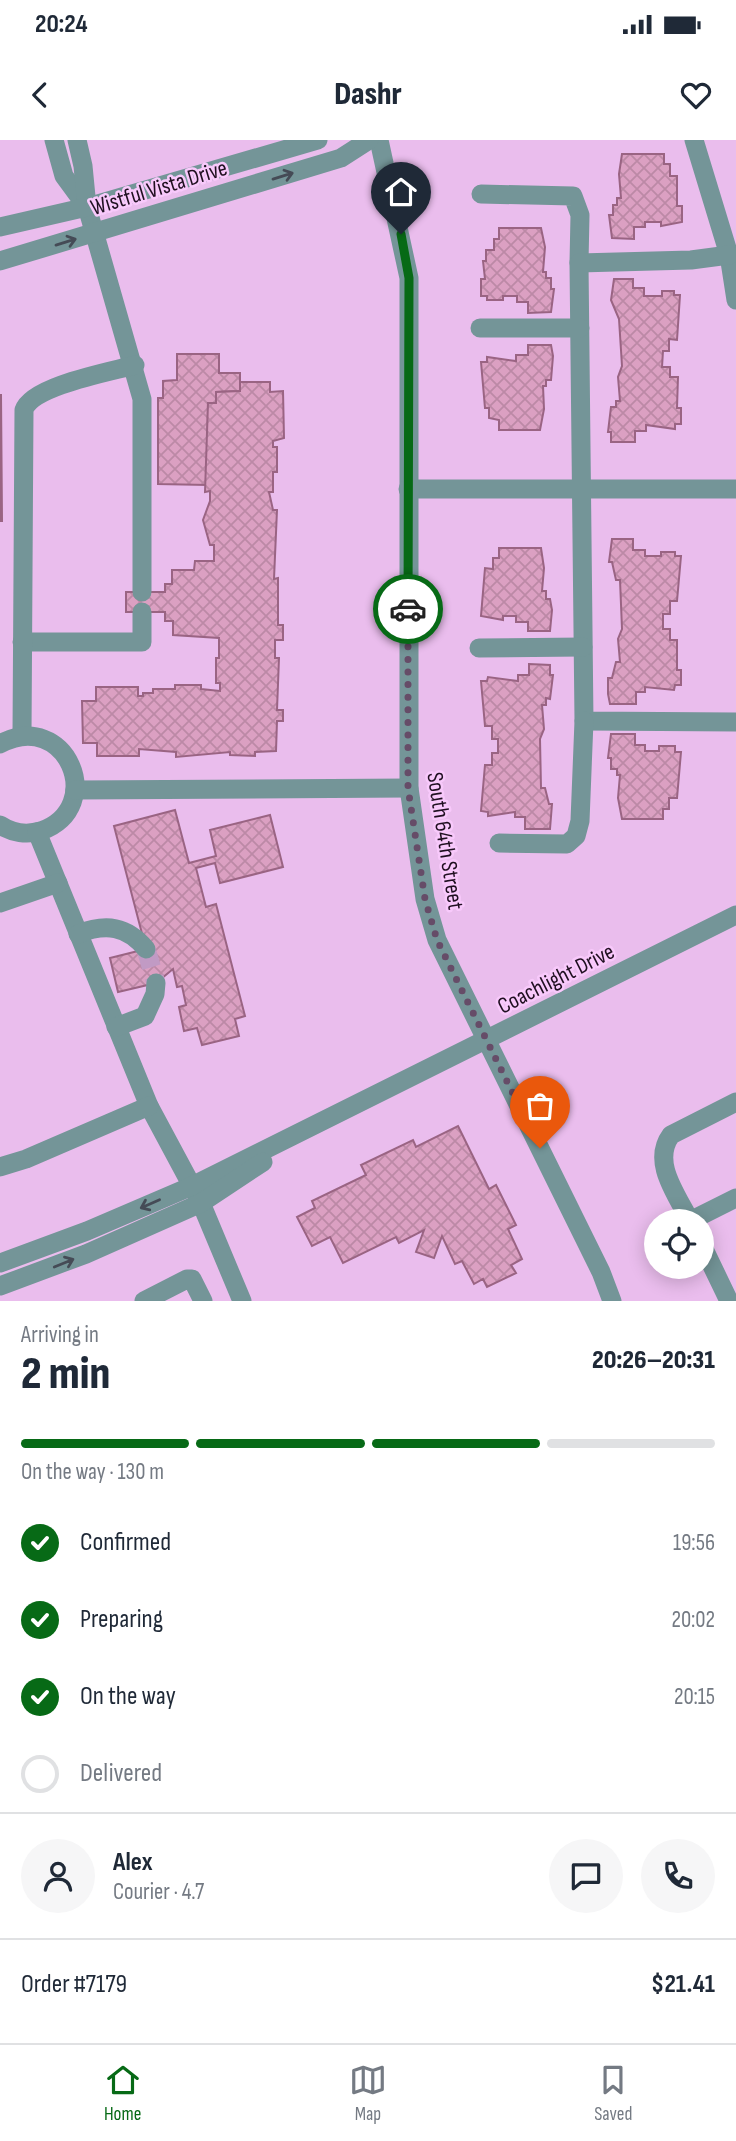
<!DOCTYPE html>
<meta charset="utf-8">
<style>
body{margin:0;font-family:"Sofia Sans Condensed",sans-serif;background:#f6f6f7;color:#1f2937;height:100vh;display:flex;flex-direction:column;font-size:26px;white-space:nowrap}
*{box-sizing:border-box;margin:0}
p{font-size:23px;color:#747a83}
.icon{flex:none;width:38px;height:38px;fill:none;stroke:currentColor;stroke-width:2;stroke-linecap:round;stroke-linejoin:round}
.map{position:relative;height:1161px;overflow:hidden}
.panel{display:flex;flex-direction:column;background:#fff;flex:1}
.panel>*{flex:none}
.tools{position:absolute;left:644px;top:1069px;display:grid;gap:14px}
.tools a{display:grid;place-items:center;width:70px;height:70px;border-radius:50%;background:#fff;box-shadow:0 4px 18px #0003;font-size:35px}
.pin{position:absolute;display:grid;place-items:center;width:60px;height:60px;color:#fff;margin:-72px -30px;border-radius:50% 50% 50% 0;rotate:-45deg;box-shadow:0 0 7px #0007}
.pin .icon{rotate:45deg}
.courier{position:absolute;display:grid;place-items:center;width:70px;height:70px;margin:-35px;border:5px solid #076a16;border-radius:50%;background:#fff;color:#222;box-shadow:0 2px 9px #0007}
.overview em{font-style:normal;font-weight:800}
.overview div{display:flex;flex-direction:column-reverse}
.overview{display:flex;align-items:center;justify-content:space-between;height:119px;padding:0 21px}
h1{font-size:46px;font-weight:800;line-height:52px}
.bar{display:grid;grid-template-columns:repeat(4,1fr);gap:10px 7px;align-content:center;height:84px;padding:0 21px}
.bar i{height:9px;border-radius:5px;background:#e0e1e3}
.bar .active{background:#076a16}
.bar p{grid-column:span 4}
.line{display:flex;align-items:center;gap:18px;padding:0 21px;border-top:2px solid #e0e1e3}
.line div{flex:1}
.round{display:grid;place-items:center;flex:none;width:74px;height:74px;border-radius:37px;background:#f6f6f7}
ol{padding:0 21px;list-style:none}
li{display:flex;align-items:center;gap:21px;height:77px}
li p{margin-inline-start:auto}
li .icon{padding:7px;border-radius:50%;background:#076a16;color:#fff;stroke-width:4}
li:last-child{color:#747a83}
li i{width:38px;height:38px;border:4px solid #e0e1e3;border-radius:50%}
.status{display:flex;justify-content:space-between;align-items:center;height:49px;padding:0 35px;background:#fff;direction:ltr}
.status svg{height:19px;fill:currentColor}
header{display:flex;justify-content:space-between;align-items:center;height:91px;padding:0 21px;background:#fff;font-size:32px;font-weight:800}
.tabs{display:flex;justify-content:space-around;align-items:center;height:98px;border-top:2px solid #e0e1e3;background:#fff;font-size:19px;color:#747a83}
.tabs a{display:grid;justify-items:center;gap:4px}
.tabs .active{color:#076a16}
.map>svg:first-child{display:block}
.building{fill:url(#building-cross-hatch);stroke:#9a6483;stroke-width:2}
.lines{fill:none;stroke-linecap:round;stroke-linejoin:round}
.minor-tunnel{stroke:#c19ac4;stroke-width:19;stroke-dasharray:19 10;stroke-linecap:butt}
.minor{stroke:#749598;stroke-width:19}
.oneway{stroke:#454b56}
.done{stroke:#664c68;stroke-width:7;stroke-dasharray:0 12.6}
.route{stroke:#076a16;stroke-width:9}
.labels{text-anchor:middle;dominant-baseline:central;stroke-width:5;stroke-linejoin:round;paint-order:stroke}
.street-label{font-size:23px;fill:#1f0f20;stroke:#f8c9fb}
</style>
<div class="status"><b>20:24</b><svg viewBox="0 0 49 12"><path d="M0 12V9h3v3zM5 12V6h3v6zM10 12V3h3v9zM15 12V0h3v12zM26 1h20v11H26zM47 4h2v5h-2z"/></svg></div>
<header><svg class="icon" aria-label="back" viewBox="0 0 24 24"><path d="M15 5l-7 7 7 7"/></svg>Dashr<svg class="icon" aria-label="heart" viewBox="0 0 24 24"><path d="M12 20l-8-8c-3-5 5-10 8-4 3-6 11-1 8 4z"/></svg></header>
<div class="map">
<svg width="736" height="1161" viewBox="0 0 736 1161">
<defs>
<pattern id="building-cross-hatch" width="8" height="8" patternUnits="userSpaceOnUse" patternTransform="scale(1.75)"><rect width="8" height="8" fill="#dba0c2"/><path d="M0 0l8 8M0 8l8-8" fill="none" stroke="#bc89a6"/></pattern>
</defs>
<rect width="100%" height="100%" fill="#eabded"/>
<!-- building -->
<g class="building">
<path d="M622 14H664V24H670V36H677V66H682V82L661 86V82H645V87H634V99L612 98 609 75H613V65H617V58H621L619 34Z"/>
<path d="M499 88H541L545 107 543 132H546V138H551V149H554L551 172 528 173V162H517V156H503V160H487V156H481V139H485L483 121H486V110H494V99H499Z"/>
<path d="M614 139H633V148H644V156H662V151H674V155H680L677 200 669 199V211H663L662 227H670V237H678L677 268H681V284H675V289L646 285V291H635V302H611V292H608L611 267H616V261H620L618 237 622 226 619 179 611 160Z"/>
<path d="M528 205H551L553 216 551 240H546V246H543L544 269 540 290H499V280L489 278V268H485L481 222H487V217L516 221V215H528Z"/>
<path d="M177 214H219V233H240V251L216 252V263H208L207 345 158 344V258H163V241L177 240Z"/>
<path d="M240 242H270V252L283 251 284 298 273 301V307H277V332H273V352H269L273 370H277L274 439 278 438V485H283V500H275V518H279L277 570H283V581H277L276 611 255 612V616L230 615V612L176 617V612L139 609V616H97V603H83L82 561H96V547H138V556H143V553H153V549H175V545H201V549L220 551V543H216V518H219V498L173 495V481H165V472H126V452H165V444H172V430H194L195 421H214V405H210L203 380 210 361V351L205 352 208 263H216V252L240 251Z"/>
<path d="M0 255H1L2 381H0Z"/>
<path d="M612 399H633V410H645V416H661V412H675V416H681L677 461H670V474H663V489H670V500H677V530H681V545H675L674 550 645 547V552H636V564H610L608 554V538H612L616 522H620L618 499 622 489 620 440H616L612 422H609Z"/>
<path d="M499 408H541L544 428 542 451H546V459H550L552 470 550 491H528V482H516V476H503V480L481 476 485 428 493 429V418H499Z"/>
<path d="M529 524 550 525V535H553L550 559 546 558V565H542L544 589 540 599 541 648H545L549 664H552L550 689H525V677H515V672L488 676V672L481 671 485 625H492V613H498V599H492V586H485L481 541H487L488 537 518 541V535H529Z"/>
<path d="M611 594H635V605H645V611H659V606H675V612H681L677 658H669V669H663V679H622L618 658 620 635H617V629H611V618H608Z"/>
<path d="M175 670 189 723 216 716 210 690 270 675 283 727 220 743 215 723 196 728 206 767 216 764 245 876 235 879 239 896 202 905 197 888 184 891 179 867 186 865 182 846 177 847 173 829 156 843 118 852 110 818 146 809 114 686Z"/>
<path d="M458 986 489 1049 496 1045 516 1085 508 1089 522 1119 511 1125 516 1133 487 1147 483 1139 474 1144 462 1121 455 1124 442 1096 434 1118 416 1112 424 1090 399 1103 396 1097 343 1123 330 1097 312 1106 297 1077 315 1068 312 1061 366 1035 361 1025 413 1000 416 1007Z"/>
</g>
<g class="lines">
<!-- minor-tunnel -->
<path class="minor-tunnel" d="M146 809 156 843"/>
<!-- minor -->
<g class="minor">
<path d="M54 0 64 36 86 66"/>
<path d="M77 0 83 26 87 67 142 259V452"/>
<path d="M379 0 409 138V648L425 759 437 800 601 1132 612 1161"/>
<path d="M694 0 729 115 736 160"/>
<path d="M481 54 573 56 580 75 579 123"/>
<path d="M0 87 87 67 318 0"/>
<path d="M729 115 691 120 579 123 584 581 736 582"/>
<path d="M0 121 341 18 369 0"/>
<path d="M480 188H580"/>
<path d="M408 349H736"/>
<path d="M22 502H142V472"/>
<path d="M479 508 583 507"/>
<path d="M22 595 24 270C32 246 109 232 135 225"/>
<path d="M0 604C66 568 108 667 41 691 27 695 12 693 0 685"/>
<path d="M75 650 409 648"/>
<path d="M37 692 149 966 201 1063 242 1161"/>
<path d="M499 703 567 704 576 696 580 681 584 581"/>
<path d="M0 763 58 743"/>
<path d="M78 794C106 783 127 786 146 809"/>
<path d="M116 887 145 876 155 854 156 843"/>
<path d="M736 962 671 995C651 1022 677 1055 690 1081L736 1058"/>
<path d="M0 1027 26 1019 149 966"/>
<path d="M702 1105 729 1161"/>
<path d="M0 1123 87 1091 192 1046 736 775"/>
<path d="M0 1146 86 1114 201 1063 263 1022"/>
<path d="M144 1161 187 1139H192L203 1161"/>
</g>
</g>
<!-- one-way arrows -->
<defs><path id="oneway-shaft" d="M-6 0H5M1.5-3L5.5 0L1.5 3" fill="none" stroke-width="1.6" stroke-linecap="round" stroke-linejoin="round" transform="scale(1.75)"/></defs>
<g class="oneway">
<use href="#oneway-shaft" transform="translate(283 36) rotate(-17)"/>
<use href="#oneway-shaft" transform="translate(66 102) rotate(-17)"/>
<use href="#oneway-shaft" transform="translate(150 1064) rotate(156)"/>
<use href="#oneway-shaft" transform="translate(64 1123) rotate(-22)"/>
</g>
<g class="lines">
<!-- done -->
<path class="done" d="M408 469V648L425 759 437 800 540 1008"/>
<!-- route -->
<path class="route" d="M401 94 409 138 408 469"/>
</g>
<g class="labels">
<!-- street labels -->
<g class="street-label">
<text transform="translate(159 48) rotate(-17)">Wistful Vista Drive</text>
<text transform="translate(445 701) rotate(81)">South 64th Street</text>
<text transform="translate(556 839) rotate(-27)">Coachlight Drive</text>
</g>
</g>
</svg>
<div class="tools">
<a><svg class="icon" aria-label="locate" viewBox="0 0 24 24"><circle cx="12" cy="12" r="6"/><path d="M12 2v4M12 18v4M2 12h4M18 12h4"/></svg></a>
</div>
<div class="pin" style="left:540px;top:1008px;background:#ea580c"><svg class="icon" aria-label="bag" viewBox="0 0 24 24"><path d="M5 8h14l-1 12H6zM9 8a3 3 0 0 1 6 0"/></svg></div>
<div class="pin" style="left:401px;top:94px;background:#1f2937"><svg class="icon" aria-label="home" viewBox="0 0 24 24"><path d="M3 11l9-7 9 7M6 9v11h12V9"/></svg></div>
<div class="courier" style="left:408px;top:469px"><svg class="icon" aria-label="car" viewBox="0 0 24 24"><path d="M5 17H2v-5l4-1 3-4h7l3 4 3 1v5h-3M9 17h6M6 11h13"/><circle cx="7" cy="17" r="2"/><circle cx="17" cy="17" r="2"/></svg></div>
</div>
<section class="panel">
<div class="overview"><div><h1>2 min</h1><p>Arriving in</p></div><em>20:26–20:31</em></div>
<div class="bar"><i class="active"></i><i class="active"></i><i class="active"></i><i></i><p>On the way · 130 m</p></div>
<ol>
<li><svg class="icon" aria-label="check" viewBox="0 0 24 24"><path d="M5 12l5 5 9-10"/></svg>Confirmed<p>19:56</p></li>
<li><svg class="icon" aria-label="check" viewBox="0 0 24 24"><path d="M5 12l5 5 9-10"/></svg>Preparing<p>20:02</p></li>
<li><svg class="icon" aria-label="check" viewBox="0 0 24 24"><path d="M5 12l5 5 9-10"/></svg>On the way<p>20:15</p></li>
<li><i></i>Delivered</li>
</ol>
<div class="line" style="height:126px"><a class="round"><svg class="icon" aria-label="person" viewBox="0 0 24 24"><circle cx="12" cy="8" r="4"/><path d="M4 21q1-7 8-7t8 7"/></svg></a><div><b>Alex</b><p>Courier · 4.7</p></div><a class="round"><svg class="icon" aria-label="chat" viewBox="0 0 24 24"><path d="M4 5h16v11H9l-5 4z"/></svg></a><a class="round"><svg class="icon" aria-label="phone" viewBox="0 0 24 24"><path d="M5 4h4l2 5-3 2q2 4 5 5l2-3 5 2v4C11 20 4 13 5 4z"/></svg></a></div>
<div class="line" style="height:91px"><div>Order #7179</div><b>$21.41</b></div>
</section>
<nav class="tabs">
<a class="active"><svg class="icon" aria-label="home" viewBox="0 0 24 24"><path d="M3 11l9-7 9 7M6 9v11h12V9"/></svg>Home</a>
<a><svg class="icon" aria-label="map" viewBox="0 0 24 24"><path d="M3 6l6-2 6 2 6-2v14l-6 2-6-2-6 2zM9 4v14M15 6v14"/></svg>Map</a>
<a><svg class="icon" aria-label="saved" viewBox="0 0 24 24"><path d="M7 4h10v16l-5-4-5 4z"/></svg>Saved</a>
</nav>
